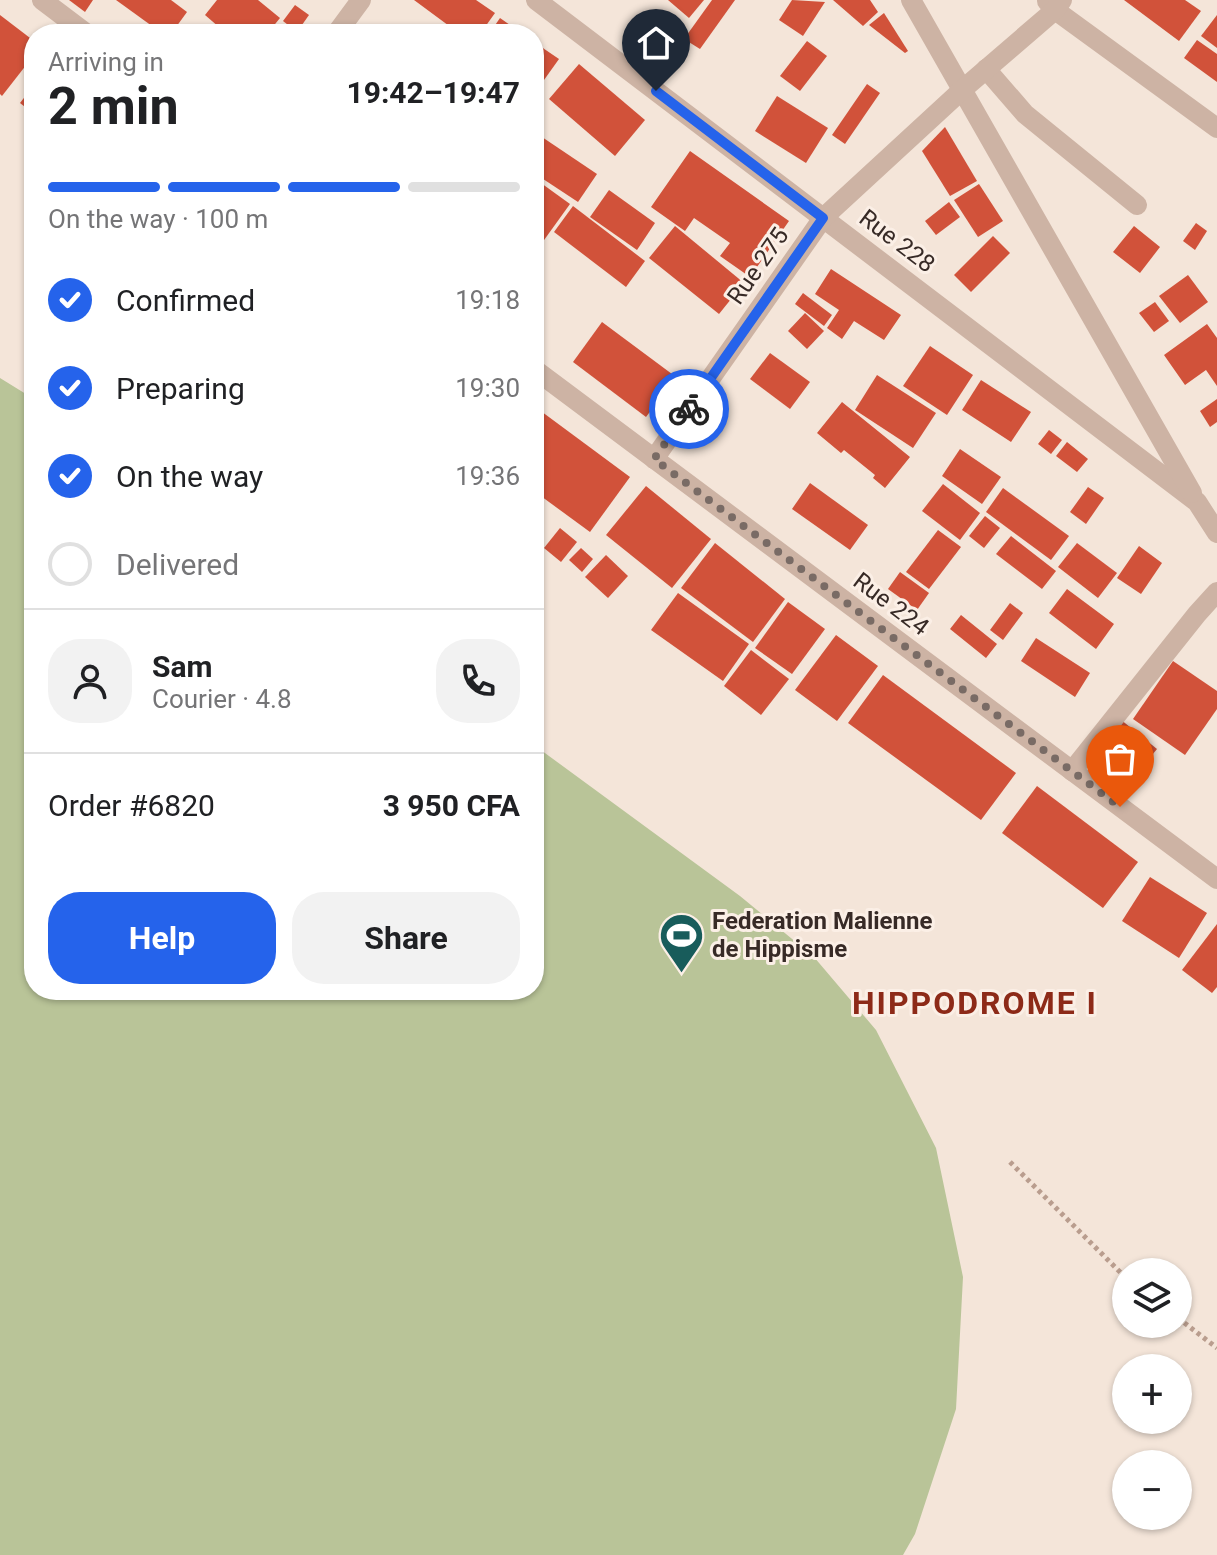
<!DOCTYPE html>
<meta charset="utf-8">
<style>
body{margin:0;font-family:Roboto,sans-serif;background:#f2f2f2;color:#202124;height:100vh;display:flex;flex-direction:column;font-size:30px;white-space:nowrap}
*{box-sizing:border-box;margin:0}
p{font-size:26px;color:#757577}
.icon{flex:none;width:44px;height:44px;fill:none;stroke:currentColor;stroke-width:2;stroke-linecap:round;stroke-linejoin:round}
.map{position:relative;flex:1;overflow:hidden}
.panel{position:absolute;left:24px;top:24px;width:520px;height:976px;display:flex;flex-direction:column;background:#fff;border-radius:32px;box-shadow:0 2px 6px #0004}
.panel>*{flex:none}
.fabs{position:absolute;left:1112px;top:1258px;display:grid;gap:16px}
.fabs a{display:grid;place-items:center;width:80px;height:80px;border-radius:50%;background:#fff;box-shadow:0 2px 6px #0004;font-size:40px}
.pin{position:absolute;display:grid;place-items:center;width:68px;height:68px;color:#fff;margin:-82px -34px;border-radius:50% 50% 50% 0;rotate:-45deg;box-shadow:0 0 8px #0007}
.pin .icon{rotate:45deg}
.courier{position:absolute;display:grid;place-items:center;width:80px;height:80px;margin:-40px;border:6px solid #2563eb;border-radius:50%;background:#fff;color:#222;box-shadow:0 2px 10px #0007}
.summary em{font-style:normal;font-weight:700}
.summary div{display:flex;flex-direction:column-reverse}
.summary{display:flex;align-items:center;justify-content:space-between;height:136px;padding:0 24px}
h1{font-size:52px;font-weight:700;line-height:60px}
.bar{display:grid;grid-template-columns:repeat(4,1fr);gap:12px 8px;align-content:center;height:96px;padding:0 24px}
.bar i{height:10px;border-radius:6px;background:#e0e0e0}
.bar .selected{background:#2563eb}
.bar p{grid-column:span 4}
.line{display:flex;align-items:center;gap:20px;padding:0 24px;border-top:2px solid #e0e0e0}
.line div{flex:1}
.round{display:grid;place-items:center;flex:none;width:84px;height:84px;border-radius:32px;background:#f2f2f2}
ol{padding:0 24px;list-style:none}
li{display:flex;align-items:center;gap:24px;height:88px}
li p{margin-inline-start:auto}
li .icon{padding:8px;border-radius:50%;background:#2563eb;color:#fff;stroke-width:4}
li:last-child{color:#757577}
li i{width:44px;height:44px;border:4px solid #e0e0e0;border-radius:50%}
.action{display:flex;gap:16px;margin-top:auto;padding:16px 24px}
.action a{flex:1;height:92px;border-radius:32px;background:#2563eb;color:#fff;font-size:32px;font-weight:700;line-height:92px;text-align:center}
.action a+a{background:#f2f2f2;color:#202124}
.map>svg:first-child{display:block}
.pitch{fill:#b9c498}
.building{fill:#d1523a}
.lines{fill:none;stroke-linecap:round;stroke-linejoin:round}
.path{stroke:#b99d8e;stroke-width:5;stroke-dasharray:4 4;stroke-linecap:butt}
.minor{stroke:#cdb3a4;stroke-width:20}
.done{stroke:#796b65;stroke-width:8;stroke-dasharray:0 14.4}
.route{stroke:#2563eb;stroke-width:10}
.labels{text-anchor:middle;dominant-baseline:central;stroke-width:6;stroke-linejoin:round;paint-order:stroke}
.street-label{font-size:24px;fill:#372a26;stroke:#fbefe6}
.poi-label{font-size:24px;font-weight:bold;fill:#372a26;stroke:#fbefe6;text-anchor:start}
.district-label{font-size:32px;font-weight:bold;letter-spacing:2px;fill:#8d2a18;stroke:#fbefe6}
</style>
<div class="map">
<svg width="1217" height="1555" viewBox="0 0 1217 1555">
<rect width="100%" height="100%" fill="#f4e5d9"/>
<!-- pitch -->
<path class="pitch" d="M0 378 34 399V990H534V745L740 896 814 957 876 1030 936 1148 963 1277 956 1409 915 1534 903 1555H0Z"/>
<!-- building -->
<g class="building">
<path d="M69 0H93L85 12Z"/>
<path d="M116 0H171L187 12 171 34H163Z"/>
<path d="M217 0H258L280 18 267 34H227L205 15Z"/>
<path d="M414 0H476L495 13 480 34H460Z"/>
<path d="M668 0H704L689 18Z"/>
<path d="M712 0H735L700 49 684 39Z"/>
<path d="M792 0 825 2 803 36 779 20Z"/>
<path d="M833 0H870L878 12 863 26Z"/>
<path d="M1124 0H1185L1201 11 1179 41Z"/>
<path d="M295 5 309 15 297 32 283 21Z"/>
<path d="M884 13 908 51 905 53 869 25Z"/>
<path d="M0 15 34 41V55L2 96 0 94Z"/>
<path d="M1217 15V48L1201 36Z"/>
<path d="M500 18 523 34H489Z"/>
<path d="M655 30 676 47 662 67 640 51Z"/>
<path d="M1197 40 1217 54V82L1184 58Z"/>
<path d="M807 41 827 56 800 91 780 76Z"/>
<path d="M534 42 559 59 534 94Z"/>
<path d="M579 64 645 120 615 156 549 99Z"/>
<path d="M867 84 880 93 845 144 832 135Z"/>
<path d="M34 85V114L20 103Z"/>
<path d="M777 96 828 128 806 163 755 131Z"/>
<path d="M945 127 977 181 950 196 922 151Z"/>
<path d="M539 135 597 174 578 202 534 173V142Z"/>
<path d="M690 151 789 221 750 277 720 256 730 243 694 218 685 231 651 207Z"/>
<path d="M534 178 570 204 534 254Z"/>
<path d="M979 184 1003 221 978 237 954 200Z"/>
<path d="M609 190 655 223 637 250 590 217Z"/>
<path d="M949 202 960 217 936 235 925 221Z"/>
<path d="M573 206 645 261 626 287 554 232Z"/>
<path d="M1196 223 1207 231 1195 250 1183 241Z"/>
<path d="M675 226 744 283 719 314 649 258Z"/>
<path d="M1134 226 1160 247 1140 273 1113 252Z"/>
<path d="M993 236 1010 253 971 292 954 275Z"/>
<path d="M831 269 901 315 884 340 854 321 842 339 827 328 839 310 815 294Z"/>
<path d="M1188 275 1208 302 1180 323 1159 296Z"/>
<path d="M803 293 832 315 824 326 795 304Z"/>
<path d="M1155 302 1169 321 1154 332 1139 313Z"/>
<path d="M805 313 824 331 807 349 788 331Z"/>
<path d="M602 322 676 377 646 417 573 362Z"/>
<path d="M1207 324 1217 338V386L1206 370 1185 385 1164 355Z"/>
<path d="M930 346 973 375 947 415 903 386Z"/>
<path d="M770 353 810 382 790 409 750 379Z"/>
<path d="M877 375 936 413 913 448 855 410Z"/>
<path d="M981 380 1031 412 1011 442 962 410Z"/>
<path d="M1217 399V422L1210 427 1200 411Z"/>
<path d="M842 402 910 457 885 488 873 478 875 475 844 450 841 453 817 433Z"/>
<path d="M534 406 630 477 590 532 534 491Z"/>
<path d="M1049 430 1062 440 1051 454 1038 444Z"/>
<path d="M1067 442 1088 459 1077 472 1056 456Z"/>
<path d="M960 449 1001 477 982 504 942 476Z"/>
<path d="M810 483 868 525 850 550 792 509Z"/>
<path d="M943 484 980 513 960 540 922 511Z"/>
<path d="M646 486 711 539 672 588 606 535Z"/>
<path d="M1088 487 1104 498 1086 524 1070 512Z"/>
<path d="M1003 488 1069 536 1051 560 986 512Z"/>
<path d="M985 516 1000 528 984 548 969 536Z"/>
<path d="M560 528 577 542 561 562 544 548Z"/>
<path d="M938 530 961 547 929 589 906 572Z"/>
<path d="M1011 536 1056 571 1042 589 996 554Z"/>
<path d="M715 543 785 599 753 642 681 588Z"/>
<path d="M1077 543 1117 573 1098 598 1058 567Z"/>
<path d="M1139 546 1162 563 1141 594 1117 578Z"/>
<path d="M581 548 593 559 582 572 569 560Z"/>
<path d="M606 555 628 576 608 598 585 577Z"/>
<path d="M900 572 929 593 917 610 888 589Z"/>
<path d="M1067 589 1114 624 1096 649 1049 613Z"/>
<path d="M678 593 749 644 723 681 651 630Z"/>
<path d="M788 602 825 629 792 674 755 648Z"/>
<path d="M1010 603 1023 613 1003 640 990 630Z"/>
<path d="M961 615 997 644 986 658 950 629Z"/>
<path d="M836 635 878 666 837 721 795 690Z"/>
<path d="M1036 638 1090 673 1075 697 1021 661Z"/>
<path d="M751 650 789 679 761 715 724 686Z"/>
<path d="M1173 661 1217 691V709L1185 755 1133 719Z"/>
<path d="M883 675 1016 773 981 820 848 723Z"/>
<path d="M1120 719 1157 749 1143 766 1106 736Z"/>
<path d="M1037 786 1138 862 1103 908 1002 833Z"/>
<path d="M1150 877 1207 913 1179 958 1122 921Z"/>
<path d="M1217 924V987L1212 993 1182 970Z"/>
</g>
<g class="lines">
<!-- path -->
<g class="path">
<path d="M1010 1162 1126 1278"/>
<path d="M1178 1318 1217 1348"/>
</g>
<!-- minor -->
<g class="minor">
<path d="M42 0 87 34"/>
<path d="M536 0 1197 502 1217 533"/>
<path d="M911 0 1192 493"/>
<path d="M1047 1 1055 10 1217 128"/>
<path d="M336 34 361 0"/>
<path d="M986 69 1025 114 1137 205"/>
<path d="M534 369 1217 879"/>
<path d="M654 459 823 218 962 90 1055 10 1062 0"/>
<path d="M1072 771 1197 614 1217 592"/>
</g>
</g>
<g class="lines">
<!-- done -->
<path class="done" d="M689 409 654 459 1120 807"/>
<!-- route -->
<path class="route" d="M656 91 823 218 689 409"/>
</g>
<!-- icons -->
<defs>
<symbol id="stadium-pin" viewBox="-11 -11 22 30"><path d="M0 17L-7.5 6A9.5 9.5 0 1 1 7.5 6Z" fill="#185c5b" stroke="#fbefe6"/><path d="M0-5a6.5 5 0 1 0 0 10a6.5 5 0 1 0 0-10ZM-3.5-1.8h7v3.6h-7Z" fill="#fff"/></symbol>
</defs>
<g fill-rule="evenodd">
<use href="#stadium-pin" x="656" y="910" width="51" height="69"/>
</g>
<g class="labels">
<!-- street labels -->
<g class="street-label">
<text transform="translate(897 241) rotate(37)">Rue 228</text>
<text transform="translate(758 266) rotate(-55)">Rue 275</text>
<text transform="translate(891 604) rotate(37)">Rue 224</text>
</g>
<!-- poi labels -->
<g class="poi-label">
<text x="712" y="921">Federation Malienne<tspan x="712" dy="28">de Hippisme</tspan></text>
</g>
<!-- district labels -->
<g class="district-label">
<text x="975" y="1003">HIPPODROME I</text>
</g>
</g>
</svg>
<div class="fabs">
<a><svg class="icon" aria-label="layers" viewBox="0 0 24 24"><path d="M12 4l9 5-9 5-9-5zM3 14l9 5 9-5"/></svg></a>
<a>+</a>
<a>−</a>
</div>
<div class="pin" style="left:1120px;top:807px;background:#ea580c"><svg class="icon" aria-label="bag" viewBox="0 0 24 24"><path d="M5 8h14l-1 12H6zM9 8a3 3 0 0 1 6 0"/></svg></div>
<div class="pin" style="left:656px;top:91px;background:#1f2937"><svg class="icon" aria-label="home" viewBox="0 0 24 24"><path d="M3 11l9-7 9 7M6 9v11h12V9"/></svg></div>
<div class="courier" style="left:689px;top:409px"><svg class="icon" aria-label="bike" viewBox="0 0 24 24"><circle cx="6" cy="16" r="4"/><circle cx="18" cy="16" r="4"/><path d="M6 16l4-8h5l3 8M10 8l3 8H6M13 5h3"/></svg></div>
<section class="panel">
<div class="summary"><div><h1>2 min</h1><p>Arriving in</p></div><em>19:42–19:47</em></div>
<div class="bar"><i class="selected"></i><i class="selected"></i><i class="selected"></i><i></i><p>On the way · 100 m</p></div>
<ol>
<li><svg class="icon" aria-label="check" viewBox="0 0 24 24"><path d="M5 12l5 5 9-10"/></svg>Confirmed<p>19:18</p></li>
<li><svg class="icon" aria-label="check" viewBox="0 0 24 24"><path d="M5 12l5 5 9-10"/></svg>Preparing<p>19:30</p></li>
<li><svg class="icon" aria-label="check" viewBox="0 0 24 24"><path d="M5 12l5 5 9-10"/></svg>On the way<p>19:36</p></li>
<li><i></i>Delivered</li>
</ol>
<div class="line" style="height:144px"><a class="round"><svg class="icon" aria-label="person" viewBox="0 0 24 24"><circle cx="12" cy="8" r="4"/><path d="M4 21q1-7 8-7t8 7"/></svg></a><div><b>Sam</b><p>Courier · 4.8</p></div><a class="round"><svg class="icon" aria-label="phone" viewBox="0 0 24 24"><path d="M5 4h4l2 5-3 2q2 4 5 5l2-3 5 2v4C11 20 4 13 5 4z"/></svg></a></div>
<div class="line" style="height:104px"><div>Order #6820</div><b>3 950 CFA</b></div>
<div class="action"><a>Help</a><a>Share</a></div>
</section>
</div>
